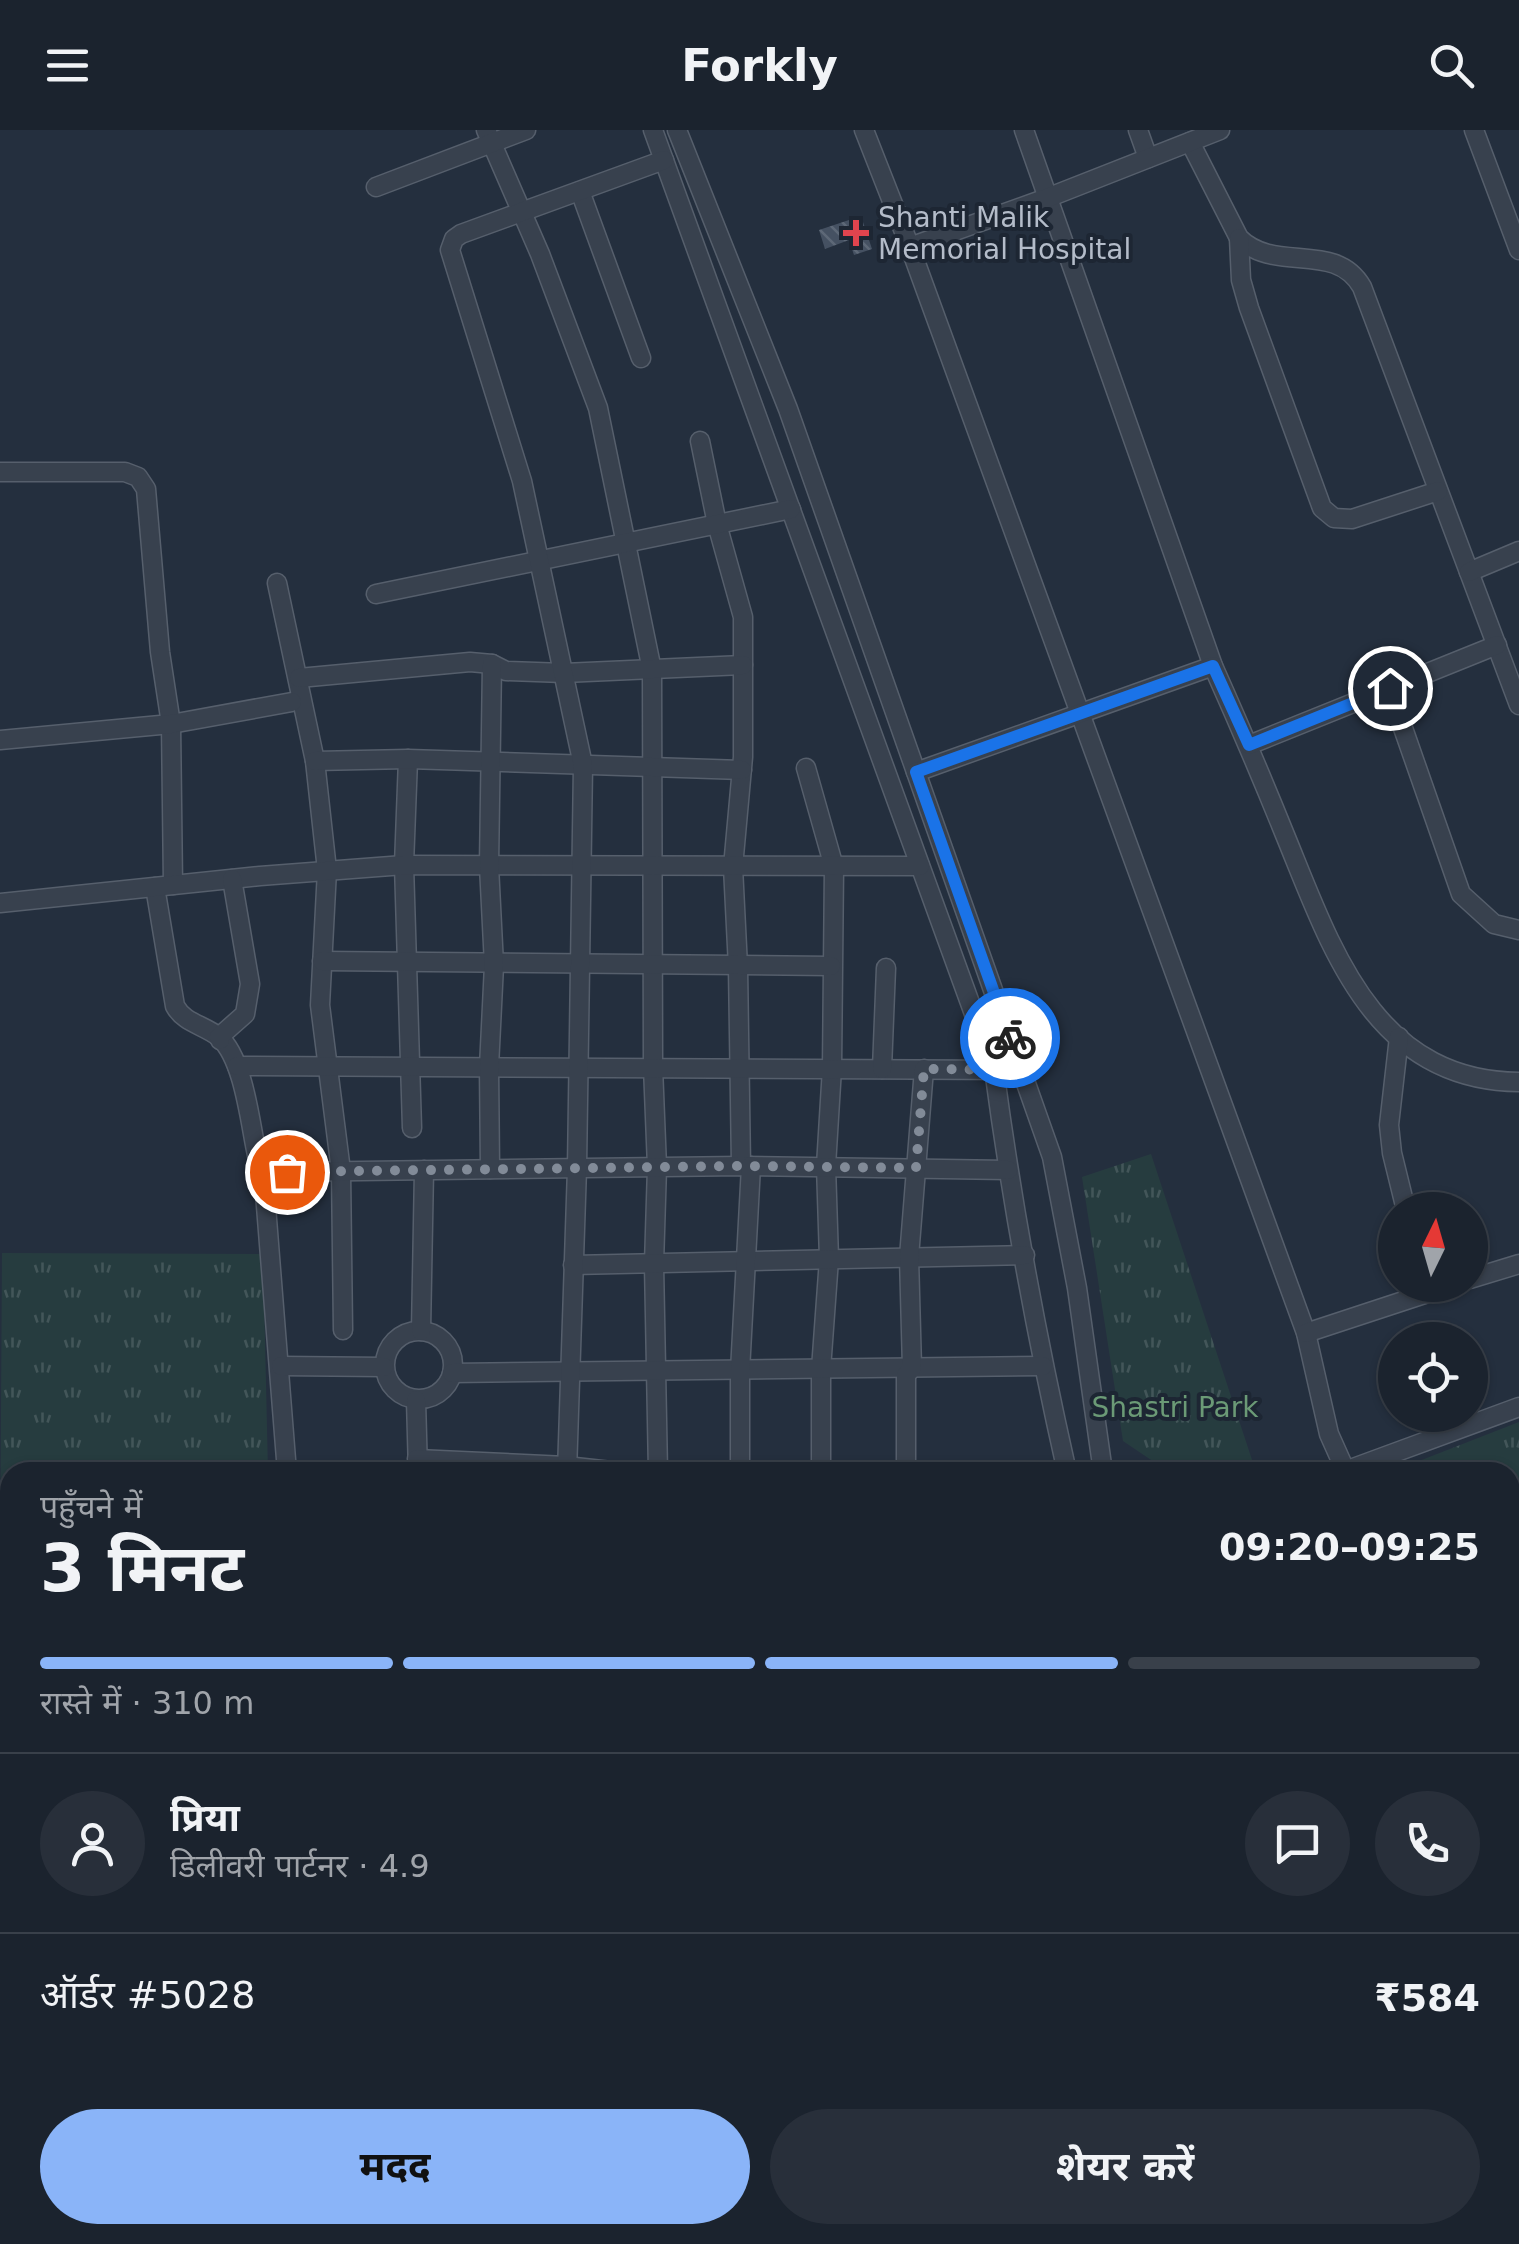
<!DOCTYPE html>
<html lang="hi">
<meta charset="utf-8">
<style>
body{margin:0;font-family:"DejaVu Sans","Noto Sans Devanagari",sans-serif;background:#282f3a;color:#f1f3f6;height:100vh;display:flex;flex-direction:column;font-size:38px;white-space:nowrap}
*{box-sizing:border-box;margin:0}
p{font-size:32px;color:#a0a4aa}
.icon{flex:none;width:55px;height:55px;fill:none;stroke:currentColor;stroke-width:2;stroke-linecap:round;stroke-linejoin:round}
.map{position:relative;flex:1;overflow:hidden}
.drawer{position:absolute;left:0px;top:1332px;width:1520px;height:782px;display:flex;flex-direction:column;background:#1b232e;border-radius:30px 30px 0 0;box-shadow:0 2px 8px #0004,0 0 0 2px #39404a}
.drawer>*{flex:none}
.needle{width:65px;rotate:5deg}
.buttons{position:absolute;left:1378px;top:1062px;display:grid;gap:20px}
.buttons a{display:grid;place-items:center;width:110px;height:110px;border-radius:50%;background:#1b232e;box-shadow:0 2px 8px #0004,0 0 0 2px #39404a;font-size:50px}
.pin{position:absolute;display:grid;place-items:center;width:85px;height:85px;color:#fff;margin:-42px;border:5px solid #fff;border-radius:50%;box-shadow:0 2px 10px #0007}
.courier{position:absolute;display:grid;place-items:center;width:100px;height:100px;margin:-50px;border:8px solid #1a73e8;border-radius:50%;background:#fff;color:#222;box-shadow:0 2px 12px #0007}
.summary em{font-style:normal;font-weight:700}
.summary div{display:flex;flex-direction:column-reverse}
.summary{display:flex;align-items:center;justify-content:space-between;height:170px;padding:0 40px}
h1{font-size:65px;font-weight:700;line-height:75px}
.bar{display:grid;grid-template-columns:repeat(4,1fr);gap:15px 10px;align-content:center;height:120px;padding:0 40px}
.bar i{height:12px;border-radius:8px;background:#39404a}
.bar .active{background:#8ab4f8}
.bar p{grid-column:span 4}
.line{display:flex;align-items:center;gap:25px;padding:0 40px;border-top:2px solid #39404a}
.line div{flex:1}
.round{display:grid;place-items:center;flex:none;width:105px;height:105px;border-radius:52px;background:#282f3a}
.button{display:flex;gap:20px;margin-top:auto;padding:20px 40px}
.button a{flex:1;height:115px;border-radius:60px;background:#8ab4f8;color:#111;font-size:40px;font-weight:700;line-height:115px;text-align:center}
.button a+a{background:#282f3a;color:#f1f3f6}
header{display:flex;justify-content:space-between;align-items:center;height:130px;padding:0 40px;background:#1b232e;font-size:45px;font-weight:700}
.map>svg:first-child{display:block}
.grass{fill:url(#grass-tufts)}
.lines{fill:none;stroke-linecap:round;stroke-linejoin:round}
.stream{stroke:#394c67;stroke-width:5}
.building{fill:url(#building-back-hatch)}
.minor-casing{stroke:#565f6c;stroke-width:21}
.minor{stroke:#38414e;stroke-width:18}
.done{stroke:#828b98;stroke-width:10;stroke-dasharray:0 18}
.route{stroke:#1a73e8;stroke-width:12}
.health-dot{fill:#e0444e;stroke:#1d2633;stroke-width:4}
.labels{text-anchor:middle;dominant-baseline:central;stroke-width:8;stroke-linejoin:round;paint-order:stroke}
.poi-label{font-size:28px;fill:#b4bcc9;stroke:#1d2633;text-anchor:start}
.park-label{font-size:28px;fill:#6b9a76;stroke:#1d2633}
</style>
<header><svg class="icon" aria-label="menu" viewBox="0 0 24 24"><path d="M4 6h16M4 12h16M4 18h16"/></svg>Forkly<svg class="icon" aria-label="search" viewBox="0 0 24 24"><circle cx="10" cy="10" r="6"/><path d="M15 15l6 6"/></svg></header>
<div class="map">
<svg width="1519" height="2114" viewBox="0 0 1519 2114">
<defs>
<pattern id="grass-tufts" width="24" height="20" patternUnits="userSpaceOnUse" patternTransform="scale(2.5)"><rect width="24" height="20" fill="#263c3f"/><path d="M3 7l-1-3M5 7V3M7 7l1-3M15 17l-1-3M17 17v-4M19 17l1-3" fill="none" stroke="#435659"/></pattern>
<pattern id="building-back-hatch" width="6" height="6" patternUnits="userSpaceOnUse" patternTransform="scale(2.5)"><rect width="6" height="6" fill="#455162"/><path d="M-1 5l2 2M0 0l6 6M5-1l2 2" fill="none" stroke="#5d6877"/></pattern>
</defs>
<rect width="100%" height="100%" fill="#242f3e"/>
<!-- grass -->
<g class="grass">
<path d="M1151 1024 1256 1342H1169L1123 1311 1082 1047Z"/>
<path d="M2 1123 263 1124 268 1342H10V1448H0Z"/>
<path d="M1519 1292V1408L1510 1411V1342H1391Z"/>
</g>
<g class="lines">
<!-- stream -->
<g class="stream">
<path d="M1510 1728 1519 1721"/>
<path d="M985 2114 1000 2105"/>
</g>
</g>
<!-- building -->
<path class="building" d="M861 86 872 119 854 125 849 110 825 119 819 100Z"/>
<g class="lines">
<defs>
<g id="minor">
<path d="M486 0 540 124 598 278 652 540 653 937 657 1037 654 1134 658 1342"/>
<path d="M653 0 994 939C1012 1074 1037 1209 1067 1342"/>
<path d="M677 0 788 279 916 642"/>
<path d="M864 0 910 117 1306 1203 1329 1304 1346 1342"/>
<path d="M1024 0 1213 536C1238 592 1262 648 1285 705 1331 817 1373 951 1519 952"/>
<path d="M1138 0 1148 28"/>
<path d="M1474 0 1519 120"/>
<path d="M1190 12 1239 108C1275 144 1335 110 1362 157L1519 575"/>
<path d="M376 57 526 0"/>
<path d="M580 61 641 228"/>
<path d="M1239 108 1241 150 1249 178 1322 378 1334 388 1352 389 1438 361"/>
<path d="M910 117 1047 68 1220 0"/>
<path d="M700 311 717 394 743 487V627L733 737 738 837 741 1036"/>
<path d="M0 342H125L138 347 146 359 160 522 171 594 173 755"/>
<path d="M1469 442 1519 421"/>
<path d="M277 453 315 631 327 740 320 875 341 1041 343 1200"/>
<path d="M376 464 791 379"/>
<path d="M299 548 470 532 492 534 506 541 564 543 743 535"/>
<path d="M1389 558 1461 764 1494 794 1519 800"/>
<path d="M0 610 171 594 292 572"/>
<path d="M1249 615 1497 515"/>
<path d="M408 629 404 735 412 998"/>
<path d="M315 631 408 629 742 640"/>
<path d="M806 638 834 737 832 938 826 1036 829 1129 821 1239V1342"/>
<path d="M155 757 175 876C184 893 204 895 219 907 244 929 250 993 257 1025L263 1038 287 1042 741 1036 1008 1040"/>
<path d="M0 773 260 746 404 735 920 736"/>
<path d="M322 831 831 836"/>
<path d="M1399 907 1389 995 1392 1023 1406 1080"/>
<path d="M220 910 219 907 245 884 250 854 232 749"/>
<path d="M237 936 1022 940"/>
<path d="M882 939 886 838"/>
<path d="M263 1038 287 1342"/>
<path d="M490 1039 489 937 494 835 489 736 492 534"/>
<path d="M573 1135 1025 1125"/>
<path d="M1470 1149 1519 1134"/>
<circle cx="419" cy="1235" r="34"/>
<path d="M421 1201 424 1040"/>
<path d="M1306 1203 1452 1155"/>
<path d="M281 1236 384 1237"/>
<path d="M452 1243 1043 1236"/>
<path d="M416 1270 418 1342"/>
<path d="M417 1329 566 1336 620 1342"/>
<path d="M1345 1341 1519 1277"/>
<path d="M567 1342 577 1038 583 635 522 351 450 120 454 109 461 104 664 30"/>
<path d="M740 1342V1241L751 1036"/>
<path d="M906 1342V1245L912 1238 909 1127 924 939"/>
<path d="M1103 1342 1077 1158 1052 1027 916 642 1213 536"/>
<path d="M1510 1420 1519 1419"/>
<path d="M0 1473H10"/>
<path d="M0 1577H10"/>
<path d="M1510 1748 1519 1742"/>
<path d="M0 1811 10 1812"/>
<path d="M0 1920H10"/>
<path d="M75 2105V2114"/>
<path d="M155 2105 156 2114"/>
<path d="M488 2105V2114"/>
<path d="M1103 2105 1110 2114"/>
<path d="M1224 2105 1230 2114"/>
<path d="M1299 2105 1304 2114"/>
<path d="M237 2114V2105"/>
<path d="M322 2114V2105"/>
<path d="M409 2114V2105"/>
<path d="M626 2114 670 2112"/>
<path d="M1002 2114 1018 2105"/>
<path d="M1064 2114 1065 2105"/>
</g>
</defs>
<!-- minor casing -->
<use href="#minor" class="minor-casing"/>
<!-- minor -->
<use href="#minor" class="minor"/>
</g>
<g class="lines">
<!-- done -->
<path class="done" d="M287 1042 741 1036 916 1038 924 939 1022 940 1010 908"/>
<!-- route -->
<path class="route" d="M1010 908 916 642 1213 536 1249 615 1390 558"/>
</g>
<!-- markers -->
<path class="health-dot" d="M851 88h10v10h10v10h-10v10h-10v-10h-10v-10h10z"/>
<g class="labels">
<!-- poi labels -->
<g class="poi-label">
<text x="878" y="87">Shanti Malik<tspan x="878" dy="32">Memorial Hospital</tspan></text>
</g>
<!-- park labels -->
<g class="park-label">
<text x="1175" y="1277">Shastri Park</text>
</g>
</g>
</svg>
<div class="buttons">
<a><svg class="needle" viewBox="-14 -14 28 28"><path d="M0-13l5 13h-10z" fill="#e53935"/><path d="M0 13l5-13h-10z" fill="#a0a4aa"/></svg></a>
<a><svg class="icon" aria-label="locate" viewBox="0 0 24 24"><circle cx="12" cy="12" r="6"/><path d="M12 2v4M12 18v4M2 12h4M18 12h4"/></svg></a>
</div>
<div class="pin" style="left:287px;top:1042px;background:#ea580c"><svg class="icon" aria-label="bag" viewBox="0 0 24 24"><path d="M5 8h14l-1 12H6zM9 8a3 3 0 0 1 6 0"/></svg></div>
<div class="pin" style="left:1390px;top:558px;background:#1f2937"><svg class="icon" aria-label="home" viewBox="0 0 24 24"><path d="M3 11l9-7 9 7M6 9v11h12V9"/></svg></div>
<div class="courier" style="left:1010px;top:908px"><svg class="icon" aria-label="bike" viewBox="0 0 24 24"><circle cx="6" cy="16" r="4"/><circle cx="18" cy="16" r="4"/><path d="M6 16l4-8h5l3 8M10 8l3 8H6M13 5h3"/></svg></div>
<section class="drawer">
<div class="summary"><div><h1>3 मिनट</h1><p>पहुँचने में</p></div><em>09:20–09:25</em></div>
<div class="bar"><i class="active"></i><i class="active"></i><i class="active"></i><i></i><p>रास्ते में · 310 m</p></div>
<div class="line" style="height:180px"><a class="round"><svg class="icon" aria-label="person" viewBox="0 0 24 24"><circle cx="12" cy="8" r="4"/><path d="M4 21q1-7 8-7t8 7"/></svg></a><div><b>प्रिया</b><p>डिलीवरी पार्टनर · 4.9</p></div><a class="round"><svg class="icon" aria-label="chat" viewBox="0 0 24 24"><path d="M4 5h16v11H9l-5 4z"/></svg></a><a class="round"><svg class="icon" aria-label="phone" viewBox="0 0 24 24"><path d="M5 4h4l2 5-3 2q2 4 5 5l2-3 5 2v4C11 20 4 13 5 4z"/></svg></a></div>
<div class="line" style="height:130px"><div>ऑर्डर #5028</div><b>₹584</b></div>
<div class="button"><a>मदद</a><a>शेयर करें</a></div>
</section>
</div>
